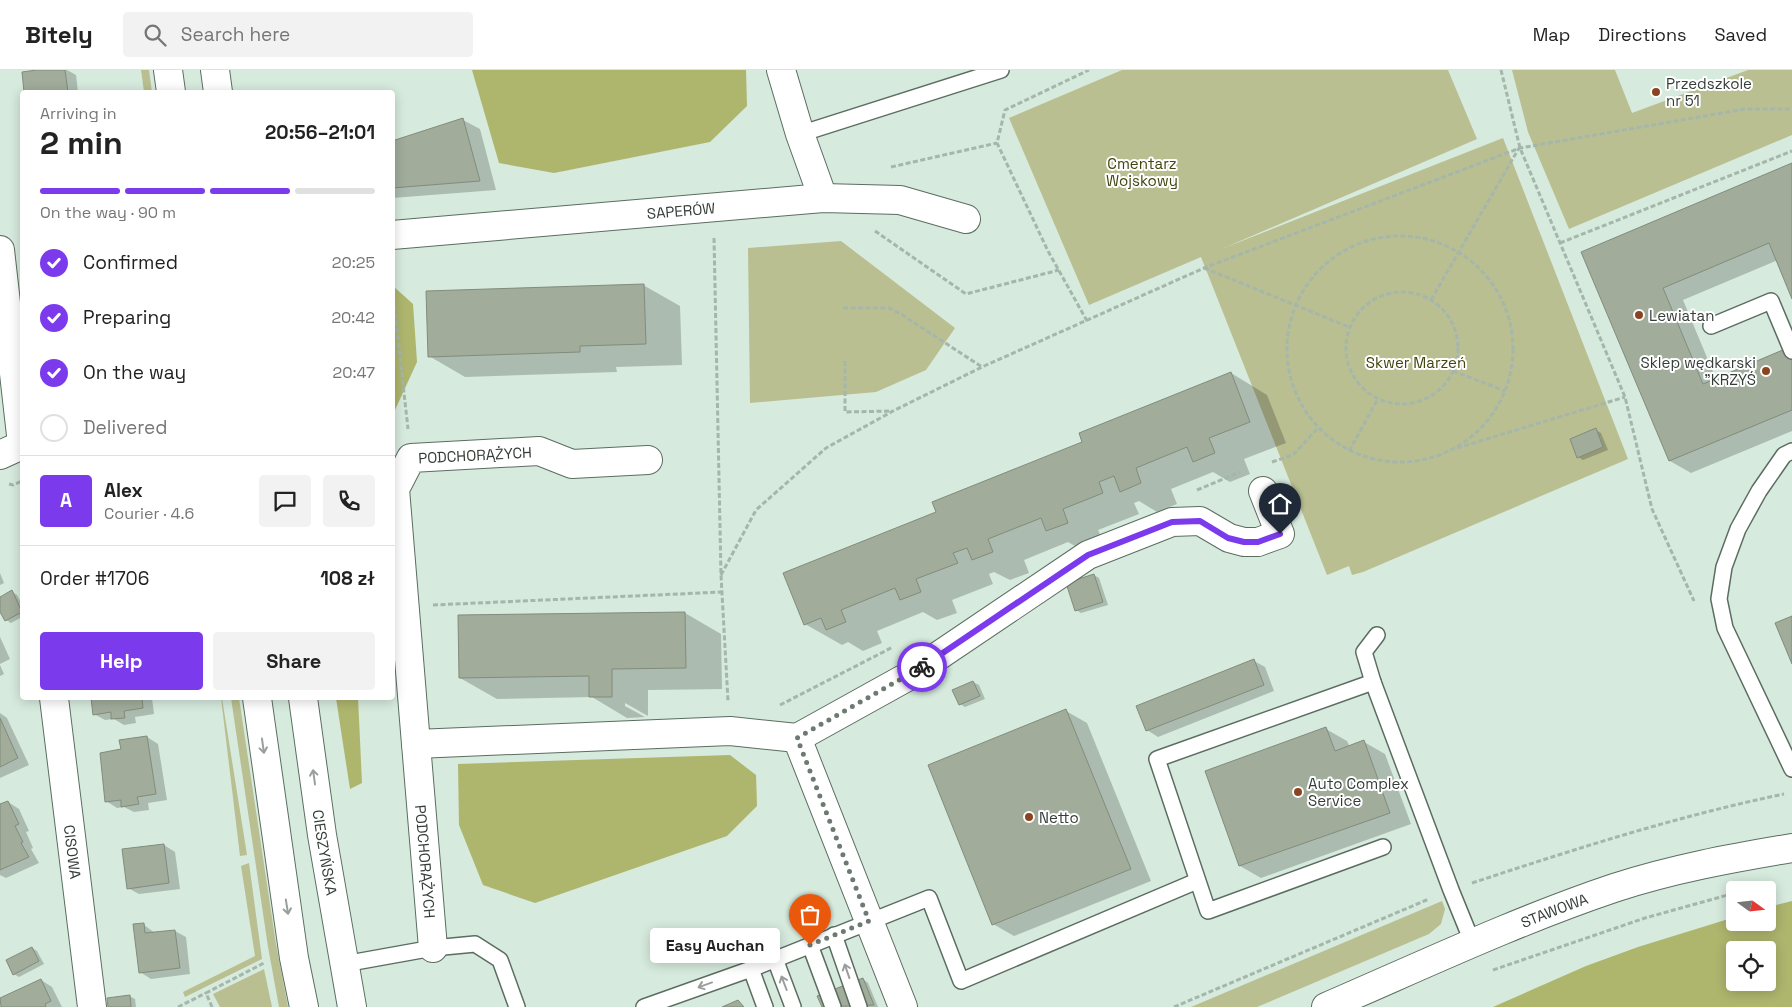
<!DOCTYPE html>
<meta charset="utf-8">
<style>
body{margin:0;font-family:"Space Grotesk",sans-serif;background:#f2f2f2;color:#222;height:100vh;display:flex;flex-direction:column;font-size:19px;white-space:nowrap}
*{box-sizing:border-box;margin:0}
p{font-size:16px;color:#767676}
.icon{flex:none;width:28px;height:28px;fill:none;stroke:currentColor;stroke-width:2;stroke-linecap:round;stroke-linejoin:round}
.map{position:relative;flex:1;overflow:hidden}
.sheet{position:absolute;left:20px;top:20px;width:375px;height:610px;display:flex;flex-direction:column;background:#fff;border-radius:5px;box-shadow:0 2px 12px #0003}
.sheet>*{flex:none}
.needle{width:32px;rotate:105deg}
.fabs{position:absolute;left:1726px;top:811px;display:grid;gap:10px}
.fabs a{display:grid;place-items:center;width:50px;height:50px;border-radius:5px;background:#fff;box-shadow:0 2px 12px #0003;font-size:25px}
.pin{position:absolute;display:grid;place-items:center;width:42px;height:42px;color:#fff;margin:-51px -21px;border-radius:50% 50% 50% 0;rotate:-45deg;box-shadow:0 0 5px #0007}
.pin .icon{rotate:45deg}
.courier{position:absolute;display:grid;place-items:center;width:50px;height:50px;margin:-25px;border:4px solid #7c3aed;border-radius:50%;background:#fff;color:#222;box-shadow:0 1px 6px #0007}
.bubble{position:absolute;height:35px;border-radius:5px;background:#fff;box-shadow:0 2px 12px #0003;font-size:16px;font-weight:600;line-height:35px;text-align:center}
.summary em{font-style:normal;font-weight:600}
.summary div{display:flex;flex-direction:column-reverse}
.summary{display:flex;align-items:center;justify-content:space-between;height:85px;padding:0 20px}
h1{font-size:32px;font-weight:600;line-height:38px}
.bar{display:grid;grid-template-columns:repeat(4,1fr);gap:8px 5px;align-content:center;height:60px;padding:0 20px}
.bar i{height:6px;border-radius:4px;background:#e0e0e0}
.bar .current{background:#7c3aed}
.bar p{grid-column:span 4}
.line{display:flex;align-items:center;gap:12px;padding:0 20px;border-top:1px solid #e0e0e0}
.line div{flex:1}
.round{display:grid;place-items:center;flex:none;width:52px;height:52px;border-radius:5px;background:#f2f2f2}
ol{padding:0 20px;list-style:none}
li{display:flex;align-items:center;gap:15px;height:55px}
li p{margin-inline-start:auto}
li .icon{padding:5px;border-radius:50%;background:#7c3aed;color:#fff;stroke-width:4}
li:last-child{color:#767676}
li i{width:28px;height:28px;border:2px solid #e0e0e0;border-radius:50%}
.action{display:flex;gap:10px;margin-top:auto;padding:10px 20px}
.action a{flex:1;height:58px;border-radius:5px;background:#7c3aed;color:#fff;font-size:20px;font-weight:600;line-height:58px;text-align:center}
.action a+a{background:#f2f2f2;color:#222}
header{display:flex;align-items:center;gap:30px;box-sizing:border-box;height:70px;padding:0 25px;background:#fff;border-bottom:1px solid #e0e0e0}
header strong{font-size:24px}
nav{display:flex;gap:28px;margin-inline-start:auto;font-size:18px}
.search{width:350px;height:45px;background:#f2f2f2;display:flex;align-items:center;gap:12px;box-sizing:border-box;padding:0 18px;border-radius:5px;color:#767676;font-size:19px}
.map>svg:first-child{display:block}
.green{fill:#babf91}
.forest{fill:#aeb56d;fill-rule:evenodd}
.shadow{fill:#0003}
.building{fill:#a1ac9b;stroke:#818c7c}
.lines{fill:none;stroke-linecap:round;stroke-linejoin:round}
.service-casing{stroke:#5b6d61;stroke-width:18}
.minor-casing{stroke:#5b6d61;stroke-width:30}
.tertiary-casing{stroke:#5b6d61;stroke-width:30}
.secondary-casing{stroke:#5b6d61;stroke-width:30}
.path{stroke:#a5b6ab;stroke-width:3;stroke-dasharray:5 2.5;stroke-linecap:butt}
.service{stroke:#fff;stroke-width:15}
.minor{stroke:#fff;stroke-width:28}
.tertiary{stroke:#fff;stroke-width:28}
.secondary{stroke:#fff;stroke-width:28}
.oneway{stroke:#9a9e9c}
.done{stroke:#6d7a72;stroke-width:5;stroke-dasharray:0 9}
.route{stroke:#7c3aed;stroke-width:6}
.poi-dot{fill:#8b4421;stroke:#fff;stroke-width:2}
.labels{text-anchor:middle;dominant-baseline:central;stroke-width:4;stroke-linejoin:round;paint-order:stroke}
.poi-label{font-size:15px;fill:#353d38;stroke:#fff;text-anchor:start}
.park-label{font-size:15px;fill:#42450e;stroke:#fff}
.street-label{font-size:15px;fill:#353d38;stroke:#fff}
</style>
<header>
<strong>Bitely</strong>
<div class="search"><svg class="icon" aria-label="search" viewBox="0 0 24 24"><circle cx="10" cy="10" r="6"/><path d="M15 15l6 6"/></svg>Search here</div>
<nav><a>Map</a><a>Directions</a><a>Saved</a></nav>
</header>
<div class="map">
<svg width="1792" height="937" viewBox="0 0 1792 937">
<rect width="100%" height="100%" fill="#d6eadd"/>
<!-- green -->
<g class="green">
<path d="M141 0H149L152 22H144Z"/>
<path d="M1122 0H1448L1477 69 1224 178 1503 68 1628 389 1363 502 1352 505 1349 496 1327 505 1201 187 1089 235 1009 48Z"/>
<path d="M1512 0H1615L1632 43 1748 0H1792V65L1569 159 1528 62Z"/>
<path d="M841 171 955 258 926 300 876 322 750 333 748 178Z"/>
<path d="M221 628H222L247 785 240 786Z"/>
<path d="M231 628H239L276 874 288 937H279L268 877Z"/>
<path d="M249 793 262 889 185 927 183 922 255 886 241 796Z"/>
<path d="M1442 831 1445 839 1441 854 1429 864 1257 937H1191Z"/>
<path d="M264 899 272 937H220L213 924Z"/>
</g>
<!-- forest -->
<g class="forest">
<path d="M472 0H746L747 36 710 72 554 103 499 93Z"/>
<path d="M393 216 413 234 417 292 395 340 393 341Z"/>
<path d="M336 628H358L362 713 350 719Z"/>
<path d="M730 685 756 705 757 736 727 766 535 833 483 815 459 755 458 694Z"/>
<path d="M1792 831V937H1493L1586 896 1638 877 1735 847V852H1768V837ZM1735 880H1768V912H1735Z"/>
</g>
<!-- shadow -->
<g class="shadow">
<path d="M39 0H67L76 5 78 22H25L24 3Z"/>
<path d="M463 50 480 59 496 120 392 128V73Z"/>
<path d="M1792 95V225L1778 190 1683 230 1716 309 1792 278V361L1691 403 1670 391 1583 182Z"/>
<path d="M643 215 680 236 682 295 616 297 617 302 465 307 429 286Z"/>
<path d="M1231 303 1267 325 1286 373 1244 389 1250 404 1230 412 1213 402 1171 419 1177 434 1157 442 1139 431 1134 433 1139 444 1098 460 1104 473 1084 481 1068 472 1024 490 1029 503 1010 510 994 502 989 504 993 514 952 530 957 543 937 550 923 542 877 561 882 573 863 581 848 572 842 575 805 554 937 443Z"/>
<path d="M1596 360 1601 363 1608 380 1583 390 1578 387Z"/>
<path d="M0 503 4 513 0 515Z"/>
<path d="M1094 505 1099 508 1108 535 1081 543 1076 540Z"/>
<path d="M12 522 17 525 22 534V547L11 553 6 550 0 540V528Z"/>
<path d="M685 543 721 564 722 619 648 620V646L625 633V636L645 647 627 648 592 627 497 629 460 608Z"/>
<path d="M0 567 10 589 0 594Z"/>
<path d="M1254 591 1265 597 1274 621 1158 667 1147 660Z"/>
<path d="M0 595 4 604 0 606Z"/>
<path d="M973 612 979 615 985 629 965 637 960 634Z"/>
<path d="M91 628H152L154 644 135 647 136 653 124 655 114 649 105 650 94 644Z"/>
<path d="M1066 641 1087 653 1151 811 1014 866 993 854Z"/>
<path d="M0 643 7 648 29 695 0 708Z"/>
<path d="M1326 659 1347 671 1350 677 1364 672 1385 684 1411 754 1261 808 1240 796 1207 702Z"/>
<path d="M147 667 158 674 167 730 148 733 149 740 134 742 124 737 117 738 106 731 122 681 121 671Z"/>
<path d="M8 732 19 739 29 761 26 762 33 778 31 779 39 793 6 808 0 805V736Z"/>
<path d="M164 775 175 782 180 819 139 824 128 818Z"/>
<path d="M144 855 155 863 175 861 186 867 190 904 151 909 140 902Z"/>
<path d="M32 878 37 881 44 894 19 907 14 904Z"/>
<path d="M863 909 868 913 878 937H823L819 927Z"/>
<path d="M41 910 52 917 62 937H2L0 929Z"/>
<path d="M129 926 135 929 136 937H109Z"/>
</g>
<!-- building -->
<g class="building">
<path d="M37 0H65L68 22H24L22 2Z"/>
<path d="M463 48 480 111 392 118V71Z"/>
<path d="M1792 93V229L1769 173 1663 218 1703 314 1792 276V340L1669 391 1581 182Z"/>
<path d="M644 214 646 274 580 276V282L428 287 426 221Z"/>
<path d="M1231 302 1250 352 1209 368 1215 383 1193 392 1187 377 1136 398 1141 413 1120 422 1114 406 1099 412 1103 423 1063 439 1068 453 1046 461 1041 448 988 469 993 482 972 490 967 478 953 483 958 493 916 509 921 522 900 530 895 518 841 540 846 552 826 560 821 548 804 555 783 503 936 442 932 432 1082 372 1079 363Z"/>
<path d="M1596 358 1603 377 1577 388 1570 369Z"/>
<path d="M1094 504 1103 532 1075 541 1066 513Z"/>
<path d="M12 520 22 542 5 551 0 542V527Z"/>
<path d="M685 542 686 598 612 599V627H589V606L459 608 458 545Z"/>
<path d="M1792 546V594L1775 553Z"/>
<path d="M1254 589 1264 615 1146 661 1136 636Z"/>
<path d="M973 611 980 626 959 635 952 620Z"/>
<path d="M91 628H142L143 638 124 641 125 648 111 649V642L93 645Z"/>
<path d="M1066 639 1131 799 992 855 928 695Z"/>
<path d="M0 648 18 688 0 697Z"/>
<path d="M1326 657 1335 681 1364 670 1390 743 1239 796 1205 701Z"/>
<path d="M147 666 156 724 137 727 139 734 121 737V730L105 732 100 683 121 679 119 670Z"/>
<path d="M8 731 19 754 15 756 23 772 21 773 29 787 0 800V734Z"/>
<path d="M164 774 169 813 127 819 122 779Z"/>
<path d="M144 853 145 863 175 860 180 898 139 903 133 854Z"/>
<path d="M32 877 39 891 13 905 6 890Z"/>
<path d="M863 908 874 935 822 937 817 926Z"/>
<path d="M41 909 51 931 45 934 46 937H1L0 928Z"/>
<path d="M130 925 131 937H108L107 928Z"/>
<path d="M738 930 744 937H722Z"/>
</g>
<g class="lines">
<defs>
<g id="service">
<path d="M800 64 1001 0"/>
<path d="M1711 256 1771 231 1792 281"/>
<path d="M1792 381 1784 385 1759 421 1738 459 1724 497 1719 529 1725 558 1792 699"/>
<path d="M1377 565 1364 582 1373 612 1451 820 1473 874"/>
<path d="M1373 612 1157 689 1208 841 1383 777"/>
<path d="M834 865 859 937"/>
<path d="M810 875 833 937"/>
<path d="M775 889 793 937"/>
<path d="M344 894 433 878 475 874 500 890 517 937"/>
<path d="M751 899 765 937"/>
<path d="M644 937 751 899 929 828 961 911 1197 811"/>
</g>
<g id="minor">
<path d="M781 0 800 64 823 128"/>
<path id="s1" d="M392 165 823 128 900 130 966 149"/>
<path d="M0 180 22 374"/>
<path d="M0 385 22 375"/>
<path d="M648 390 572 394 539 381 411 388 395 419 416 674 730 661 797 668 907 607 1088 485 1172 452 1200 451 1229 468 1244 472H1258L1280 464 1263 421"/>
<path id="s2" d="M54 628 92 937"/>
<path d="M797 668 903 937"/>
<path id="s3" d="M416 674 433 878"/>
</g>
<g id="tertiary">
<path id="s4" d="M1326 937C1421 896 1516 851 1614 818 1672 799 1732 788 1792 778"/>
</g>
<g id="secondary">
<path d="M168 0 171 22"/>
<path d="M215 0 218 22"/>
<path d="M257 628 294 888 304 937"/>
<path id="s5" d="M303 628 322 765 352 937"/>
</g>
</defs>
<!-- service casing -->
<use href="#service" class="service-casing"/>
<!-- minor casing -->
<use href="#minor" class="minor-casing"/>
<!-- tertiary casing -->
<use href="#tertiary" class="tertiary-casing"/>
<!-- secondary casing -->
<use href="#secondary" class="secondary-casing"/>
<!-- path -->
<g class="path">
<path d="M1501 0 1520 78 1625 327 1652 439 1694 531"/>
<path d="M891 97 997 73"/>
<path d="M875 161 966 224 1059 200"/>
<circle cx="1400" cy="279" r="113"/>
<path d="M714 168 721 505 728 631"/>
<path d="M1560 173 1792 81"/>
<path d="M1204 198 1349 257"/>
<path d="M392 213 408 359"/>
<circle cx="1402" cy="278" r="56"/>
<path d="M1431 230 1519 78"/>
<path d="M843 238H889L901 244 982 297"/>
<path d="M1087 251 1048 181 997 73 1005 40 1089 0"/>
<path d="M845 291V342L892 341"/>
<path d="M1453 301 1505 321"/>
<path d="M1457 378 1625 327"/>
<path d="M1349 381 1378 329"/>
<path d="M1272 392 1293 385 1318 358"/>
<path d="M9 414 13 415 22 411"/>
<path d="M1197 420 1240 402"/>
<path d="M721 505 756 440 826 378 893 341 982 297 1204 198 1520 78 1745 39H1792"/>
<path d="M433 535 722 522"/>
<path d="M780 635 893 577"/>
<path d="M1472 813C1575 779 1678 746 1784 724"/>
<path d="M1746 820 1774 814"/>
<path d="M1493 900 1645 848 1735 823"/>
<path d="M178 937 206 923"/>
<path d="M212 937 206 923 264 893"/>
<path d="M1174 937 1429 829"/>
</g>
<!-- service -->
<use href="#service" class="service"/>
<!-- minor -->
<use href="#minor" class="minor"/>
<!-- tertiary -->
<use href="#tertiary" class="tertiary"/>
<!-- secondary -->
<use href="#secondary" class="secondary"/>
</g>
<!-- one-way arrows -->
<defs><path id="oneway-shaft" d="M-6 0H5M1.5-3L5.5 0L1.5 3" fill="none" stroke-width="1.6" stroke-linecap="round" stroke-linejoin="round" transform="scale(1.25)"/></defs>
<g class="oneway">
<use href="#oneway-shaft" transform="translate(263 676) rotate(82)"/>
<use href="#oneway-shaft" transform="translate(314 707) rotate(-98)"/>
<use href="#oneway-shaft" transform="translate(287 837) rotate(81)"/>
<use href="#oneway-shaft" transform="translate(847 901) rotate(-109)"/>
<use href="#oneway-shaft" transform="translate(784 913) rotate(-111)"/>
<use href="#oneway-shaft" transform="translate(705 915) rotate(160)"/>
</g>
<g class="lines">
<!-- done -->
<path class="done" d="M810 875 869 851 797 668 922 597"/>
<!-- route -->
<path class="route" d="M922 597 1088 485 1172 452 1200 451 1228 468 1244 472H1258L1280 464"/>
</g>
<!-- markers -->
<g class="poi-dot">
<circle cx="1656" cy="22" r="5"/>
<circle cx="1639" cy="245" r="5"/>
<circle cx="1766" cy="301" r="5"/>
<circle cx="1298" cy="722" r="5"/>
<circle cx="1029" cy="747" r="5"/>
</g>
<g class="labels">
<!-- poi labels -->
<g class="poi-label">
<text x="1666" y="13">Przedszkole<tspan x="1666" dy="17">nr 51</tspan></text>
<text x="1649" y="245">Lewiatan</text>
<text x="1756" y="292" text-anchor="end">Sklep wędkarski<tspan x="1756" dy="17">"KRZYŚ</tspan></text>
<text x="1308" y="713">Auto Complex<tspan x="1308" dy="17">Service</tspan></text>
<text x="1039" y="747">Netto</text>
</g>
<!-- park labels -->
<g class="park-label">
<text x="1142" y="93">Cmentarz<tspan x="1142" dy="17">Wojskowy</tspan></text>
<text x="1416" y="292">Skwer Marzeń</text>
</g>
<!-- street labels -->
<g class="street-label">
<text stroke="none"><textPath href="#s1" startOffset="290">SAPERÓW</textPath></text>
<text transform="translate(475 385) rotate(-3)">PODCHORĄŻYCH</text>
<text stroke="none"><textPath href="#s2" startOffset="155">CISOWA</textPath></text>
<text stroke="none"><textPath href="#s5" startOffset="156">CIESZYŃSKA</textPath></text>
<text stroke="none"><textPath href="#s3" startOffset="118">PODCHORĄŻYCH</textPath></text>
<text stroke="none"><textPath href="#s4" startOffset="248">STAWOWA</textPath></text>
</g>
</g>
</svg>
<div class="fabs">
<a><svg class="needle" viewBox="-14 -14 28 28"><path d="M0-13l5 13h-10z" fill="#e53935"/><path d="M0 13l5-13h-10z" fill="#767676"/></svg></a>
<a><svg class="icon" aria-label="locate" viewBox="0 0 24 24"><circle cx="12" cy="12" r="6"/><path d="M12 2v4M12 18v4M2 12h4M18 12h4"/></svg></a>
</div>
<div class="pin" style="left:810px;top:875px;background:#ea580c"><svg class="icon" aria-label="bag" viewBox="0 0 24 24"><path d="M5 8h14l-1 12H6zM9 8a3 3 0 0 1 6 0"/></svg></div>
<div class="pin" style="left:1280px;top:464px;background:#1f2937"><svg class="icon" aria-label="home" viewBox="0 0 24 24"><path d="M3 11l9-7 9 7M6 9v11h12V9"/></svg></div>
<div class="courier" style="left:922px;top:597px"><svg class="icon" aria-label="bike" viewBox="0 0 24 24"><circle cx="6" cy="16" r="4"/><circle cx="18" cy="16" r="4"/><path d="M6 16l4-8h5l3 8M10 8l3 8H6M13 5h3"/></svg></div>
<div class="bubble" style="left:650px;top:858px;width:130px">Easy Auchan</div>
<section class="sheet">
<div class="summary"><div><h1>2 min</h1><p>Arriving in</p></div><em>20:56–21:01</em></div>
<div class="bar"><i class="current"></i><i class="current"></i><i class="current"></i><i></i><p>On the way · 90 m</p></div>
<ol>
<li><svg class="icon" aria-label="check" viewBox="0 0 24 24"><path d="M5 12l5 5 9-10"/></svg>Confirmed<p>20:25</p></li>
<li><svg class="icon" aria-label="check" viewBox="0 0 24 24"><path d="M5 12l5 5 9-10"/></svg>Preparing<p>20:42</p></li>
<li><svg class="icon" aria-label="check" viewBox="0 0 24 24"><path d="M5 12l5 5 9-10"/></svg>On the way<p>20:47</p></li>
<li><i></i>Delivered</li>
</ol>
<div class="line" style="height:90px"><b class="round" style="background:#7c3aed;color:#fff">A</b><div><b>Alex</b><p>Courier · 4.6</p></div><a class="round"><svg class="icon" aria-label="chat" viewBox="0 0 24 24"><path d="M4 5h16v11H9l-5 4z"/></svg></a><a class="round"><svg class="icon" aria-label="phone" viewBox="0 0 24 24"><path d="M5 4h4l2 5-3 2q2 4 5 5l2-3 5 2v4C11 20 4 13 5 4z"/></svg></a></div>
<div class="line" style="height:65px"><div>Order #1706</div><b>108 zł</b></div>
<div class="action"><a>Help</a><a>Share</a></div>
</section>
</div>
